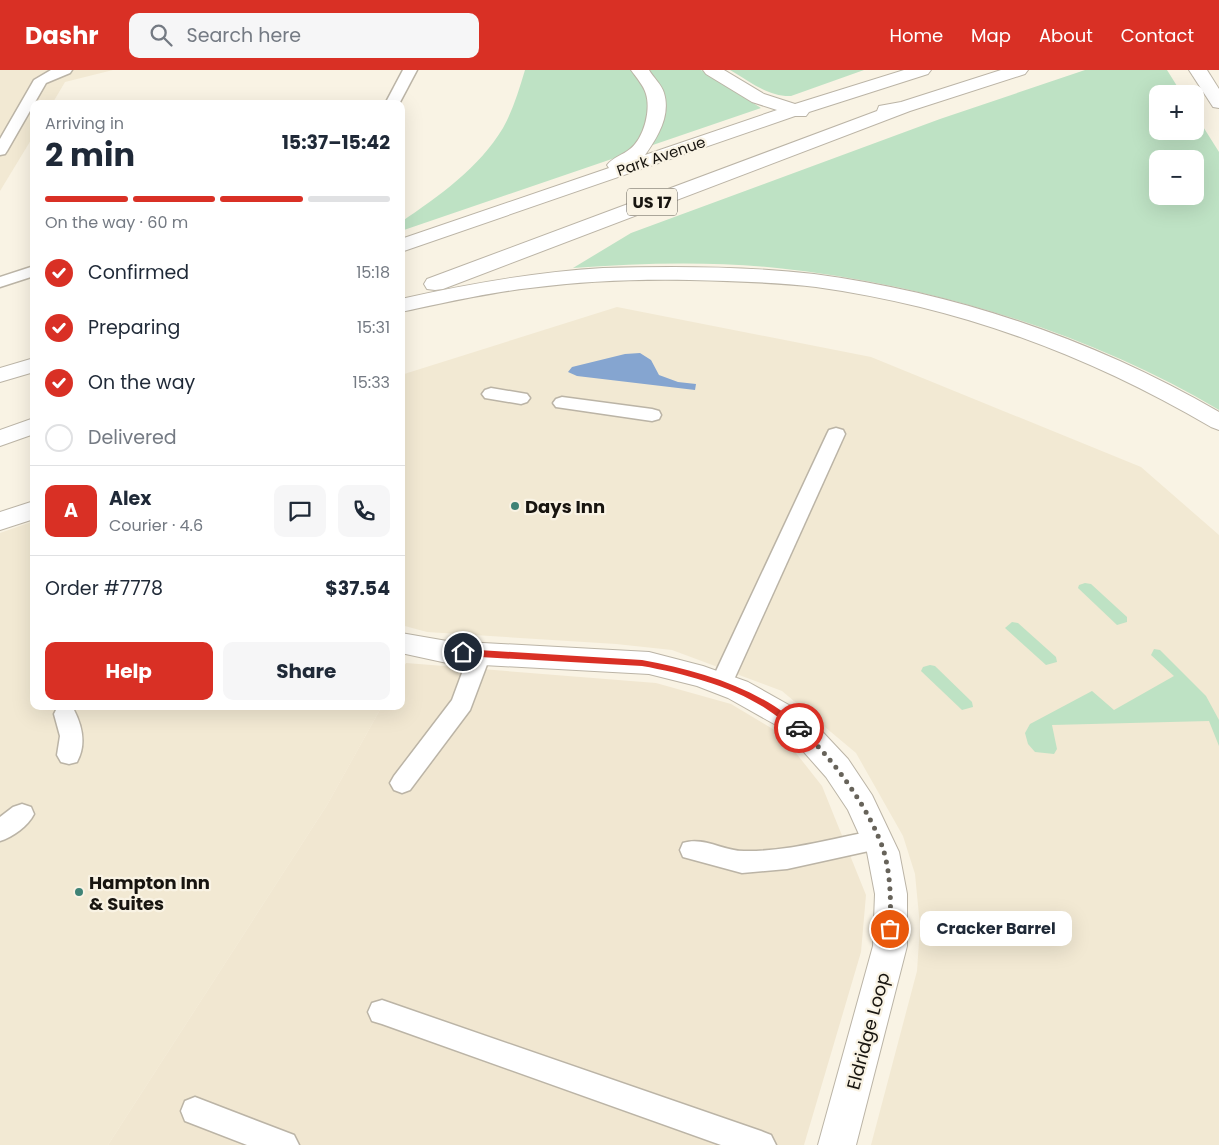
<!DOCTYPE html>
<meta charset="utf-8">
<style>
body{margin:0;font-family:Poppins,sans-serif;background:#f6f6f7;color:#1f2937;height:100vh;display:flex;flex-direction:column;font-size:19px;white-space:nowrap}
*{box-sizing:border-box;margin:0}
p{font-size:16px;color:#747a83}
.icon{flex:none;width:28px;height:28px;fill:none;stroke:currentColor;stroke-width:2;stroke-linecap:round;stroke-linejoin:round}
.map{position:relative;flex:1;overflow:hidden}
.details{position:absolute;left:30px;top:30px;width:375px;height:610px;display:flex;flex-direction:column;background:#fff;border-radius:10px;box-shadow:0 5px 20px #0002}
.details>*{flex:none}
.buttons{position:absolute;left:1149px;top:15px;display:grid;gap:10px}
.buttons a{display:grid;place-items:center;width:55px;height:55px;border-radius:10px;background:#fff;box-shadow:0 5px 20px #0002;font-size:25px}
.pin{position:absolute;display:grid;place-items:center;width:42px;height:42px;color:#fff;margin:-21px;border:2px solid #fff;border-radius:50%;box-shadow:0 1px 5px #0007}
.courier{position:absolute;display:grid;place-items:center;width:50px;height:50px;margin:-25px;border:4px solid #d93025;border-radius:50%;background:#fff;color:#222;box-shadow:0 1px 6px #0007}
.bubble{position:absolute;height:35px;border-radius:10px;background:#fff;box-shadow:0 5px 20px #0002;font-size:16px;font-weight:700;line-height:35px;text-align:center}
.head em{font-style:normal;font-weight:700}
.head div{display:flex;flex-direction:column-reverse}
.head{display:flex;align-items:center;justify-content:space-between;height:85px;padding:0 15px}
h1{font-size:32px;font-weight:700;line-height:38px}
.bar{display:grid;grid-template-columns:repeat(4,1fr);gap:8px 5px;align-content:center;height:60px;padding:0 15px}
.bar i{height:6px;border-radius:4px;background:#e0e1e3}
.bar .on{background:#d93025}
.bar p{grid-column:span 4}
.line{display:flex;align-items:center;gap:12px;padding:0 15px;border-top:1px solid #e0e1e3}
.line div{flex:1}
.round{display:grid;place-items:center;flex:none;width:52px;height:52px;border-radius:10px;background:#f6f6f7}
ol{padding:0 15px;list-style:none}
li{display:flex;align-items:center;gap:15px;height:55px}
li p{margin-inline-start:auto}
li .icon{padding:5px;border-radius:50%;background:#d93025;color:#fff;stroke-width:4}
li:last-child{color:#747a83}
li i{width:28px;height:28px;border:2px solid #e0e1e3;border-radius:50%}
.action{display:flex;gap:10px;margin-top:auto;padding:10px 15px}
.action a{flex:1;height:58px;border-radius:10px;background:#d93025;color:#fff;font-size:20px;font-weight:700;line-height:58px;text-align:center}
.action a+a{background:#f6f6f7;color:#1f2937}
header{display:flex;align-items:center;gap:30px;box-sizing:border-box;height:70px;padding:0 25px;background:#d93025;color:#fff}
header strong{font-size:24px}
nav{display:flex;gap:28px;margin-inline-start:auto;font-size:18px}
.search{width:350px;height:45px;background:#f6f6f7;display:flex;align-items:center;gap:12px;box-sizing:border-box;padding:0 18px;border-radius:10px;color:#747a83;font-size:19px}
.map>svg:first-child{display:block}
.commercial{fill:#f2e9d3}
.built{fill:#f1e7d1}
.green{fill:#bee2c4;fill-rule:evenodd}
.water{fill:#85a5d0}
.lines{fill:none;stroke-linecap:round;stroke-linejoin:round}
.lane-casing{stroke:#bbb4a6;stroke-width:3}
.street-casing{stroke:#bbb4a6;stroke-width:2}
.highway-casing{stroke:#bbb4a6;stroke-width:2}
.lane{fill:#fff;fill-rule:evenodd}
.street{fill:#fff;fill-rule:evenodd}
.highway{fill:#fff;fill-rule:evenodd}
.route{fill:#d93025}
.done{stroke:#67635a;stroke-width:5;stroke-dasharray:0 9}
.poi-dot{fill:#3f8376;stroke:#f9f3e4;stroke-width:2}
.labels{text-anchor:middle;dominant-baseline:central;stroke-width:4.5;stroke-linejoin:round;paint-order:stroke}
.far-street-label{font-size:15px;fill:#181510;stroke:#f9f3e4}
.shield{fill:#f9f3e4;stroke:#5c5850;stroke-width:1}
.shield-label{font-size:16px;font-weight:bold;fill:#181510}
.poi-label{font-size:18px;font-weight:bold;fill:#181510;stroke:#f9f3e4;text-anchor:start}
.street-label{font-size:18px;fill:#181510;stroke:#f9f3e4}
</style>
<header>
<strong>Dashr</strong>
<div class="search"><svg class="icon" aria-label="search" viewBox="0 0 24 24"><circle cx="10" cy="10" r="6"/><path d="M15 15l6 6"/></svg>Search here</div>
<nav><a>Home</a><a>Map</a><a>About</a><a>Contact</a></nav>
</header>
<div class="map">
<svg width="1219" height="1075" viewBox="0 0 1219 1075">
<rect width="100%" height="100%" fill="#f9f3e4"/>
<!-- commercial -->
<g class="commercial">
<path d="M0 0H113L65 12 52 34H34V65L0 121Z"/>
<path d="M617 237 871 287 1141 397 1219 465V1075H871L917 901 920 856 915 804 903 766 856 683 782 621 672 580 616 574 427 562 401 555V305Z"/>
<path d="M34 451V636H382L327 735 108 1075H0V463Z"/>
</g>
<!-- built -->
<path class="built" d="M406 593 656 613 731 634 781 664 822 716 866 825 861 882 804 1075H108L327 735 382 636H401V601Z"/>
<!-- green -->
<g class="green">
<path d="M525 0H701L761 38 401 161V152C439 126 479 98 503 58 513 40 519 20 525 0Z"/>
<path d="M730 0H864L791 26C768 27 749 11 730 0Z"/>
<path d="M1085 0H1167L1182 24H1158V61H1195V44L1219 82V340C1088 262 928 214 777 198 709 191 641 193 573 198L631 163 940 49ZM1158 89H1195V126H1158Z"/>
<path d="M1085 513 1091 514 1127 547V552L1117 555 1078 518 1079 515Z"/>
<path d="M1012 552 1018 553 1056 587 1057 592 1046 595 1005 558Z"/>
<path d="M1154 579 1160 580 1206 626 1219 650V676L1209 651 1052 655 1057 679 1054 684 1035 682 1028 674 1025 663 1030 654 1092 621 1114 640 1174 606 1151 585Z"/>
<path d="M930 595 935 596 972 632 973 637 962 640 921 601 923 597Z"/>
</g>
<!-- water -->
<path class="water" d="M640 283 651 290 659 305 678 312 696 314 695 320 577 306 568 302 572 297 625 284Z"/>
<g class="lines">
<defs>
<g id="lane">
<path d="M51 0H72L70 3 46 13 7 81 5 84 0 85V69L34 10Z"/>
<path d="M403 0H417L399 34H385Z"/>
<path d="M34 196V206L0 217V207Z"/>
<path d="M491 318 527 324 530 328 527 332 521 334 485 328 482 324 485 320Z"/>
<path d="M562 327 652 339 659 341 661 345 659 349 652 351 556 337 553 333 556 329Z"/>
<path d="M836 358 843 360 845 364 732 614 729 620 721 622 713 620 710 614 827 364 829 360Z"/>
<path d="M480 576 488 578 491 584 470 640 410 720 402 723 394 720 390 713 394 706 452 630 469 584 472 578Z"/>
<path d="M62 636 73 638C82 655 87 674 77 692L69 694 61 692 57 685 60 666 54 644 57 638Z"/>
<path d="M22 734 31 737 34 744C28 756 13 767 0 771V747L13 737Z"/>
<path d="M878 760 887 763 890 770 887 777 787 799 742 803 683 787 680 780 683 773C703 766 723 781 744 781 788 782 834 768 878 760Z"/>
<path d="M382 930 761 1061 771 1065 776 1075H721L382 954 372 951 368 942 372 933Z"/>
<path d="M195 1027 294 1065 299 1075H247L185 1051 181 1041 185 1031Z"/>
</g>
<g id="street">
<path d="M34 431V449L0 460V442Z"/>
<path d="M401 563 447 571 649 582 703 596 748 612 796 639 817 656 848 689 872 725 899 782 907 824V876L856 1075H818L873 876 875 824 867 782 848 740 826 707 795 672 776 655 728 628 697 616 649 604 447 593 401 583Z"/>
</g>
<g id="highway">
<path d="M631 0H649C653 7 662 15 664 23 671 46 657 68 645 85L777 40 752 32 706 4 703 0H724L764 24 795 34 904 0H931L928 4 809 42 806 46H795L401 182V169L609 98 607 95C613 87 623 85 630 79 644 68 651 40 646 24 644 16 636 7 631 0Z"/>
<path d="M1001 0H1028L1025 4 910 41 443 219 435 220 427 219 424 214 427 209 877 41 879 36 901 32Z"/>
<path d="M1189 0H1207L1219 19V38L1213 37Z"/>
<path d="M603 198C673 196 745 196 814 204 957 223 1095 270 1219 342V360L1211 357C1086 284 959 237 816 217 774 212 732 211 690 210 636 209 583 211 530 218 486 223 444 233 401 242V229C468 214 535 202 603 198Z"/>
<path d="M34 288V302L0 312V298Z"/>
<path d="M34 348V364L0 376V360Z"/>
</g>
</defs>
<!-- lane casing -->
<use href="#lane" class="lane-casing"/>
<!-- street casing -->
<use href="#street" class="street-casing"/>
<!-- highway casing -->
<use href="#highway" class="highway-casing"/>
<!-- lane -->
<use href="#lane" class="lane"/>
<!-- street -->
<use href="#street" class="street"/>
<!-- highway -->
<use href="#highway" class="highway"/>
</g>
<!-- route -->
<path class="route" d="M463 579 642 590C692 599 745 614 786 644 792 648 800 652 804 658L803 661H796C786 653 776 645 765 638 731 616 682 603 642 596L463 586 459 582Z"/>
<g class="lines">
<!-- done -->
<path class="done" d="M799 658C831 685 872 742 884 782 891 807 891 833 890 859"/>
</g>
<!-- markers -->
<g class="poi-dot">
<circle cx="515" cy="436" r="5"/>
<circle cx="79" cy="822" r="5"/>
</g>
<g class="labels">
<!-- far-street labels -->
<g class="far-street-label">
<text transform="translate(661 86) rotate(-19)">Park Avenue</text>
</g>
<!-- shield labels -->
<rect class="shield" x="627" y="118.5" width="50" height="27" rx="4"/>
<g class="shield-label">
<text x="652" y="132">US 17</text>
</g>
<!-- poi labels -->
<g class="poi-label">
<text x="525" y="436">Days Inn</text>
<text x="89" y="812">Hampton Inn<tspan x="89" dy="21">&amp; Suites</tspan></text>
</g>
<!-- street labels -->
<g class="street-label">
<text transform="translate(868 961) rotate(-75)">Eldridge Loop</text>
</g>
</g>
</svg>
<div class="buttons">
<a>+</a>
<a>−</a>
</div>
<div class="pin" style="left:890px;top:859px;background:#ea580c"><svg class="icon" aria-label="bag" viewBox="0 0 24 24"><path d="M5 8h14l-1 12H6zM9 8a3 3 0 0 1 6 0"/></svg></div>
<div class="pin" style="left:463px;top:582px;background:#1f2937"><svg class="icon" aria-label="home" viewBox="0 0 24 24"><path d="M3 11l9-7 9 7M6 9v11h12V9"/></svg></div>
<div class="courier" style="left:799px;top:658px"><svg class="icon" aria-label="car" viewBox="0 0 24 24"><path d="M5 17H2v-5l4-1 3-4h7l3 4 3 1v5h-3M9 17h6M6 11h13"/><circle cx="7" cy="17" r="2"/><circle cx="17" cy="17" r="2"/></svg></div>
<div class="bubble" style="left:920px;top:841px;width:152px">Cracker Barrel</div>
<section class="details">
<div class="head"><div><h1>2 min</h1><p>Arriving in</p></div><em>15:37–15:42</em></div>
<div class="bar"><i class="on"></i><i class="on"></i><i class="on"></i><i></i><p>On the way · 60 m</p></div>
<ol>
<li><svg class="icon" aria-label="check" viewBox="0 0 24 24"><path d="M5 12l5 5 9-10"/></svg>Confirmed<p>15:18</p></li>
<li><svg class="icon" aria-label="check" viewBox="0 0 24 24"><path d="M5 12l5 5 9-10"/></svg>Preparing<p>15:31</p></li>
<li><svg class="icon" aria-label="check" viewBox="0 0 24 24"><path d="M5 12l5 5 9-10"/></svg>On the way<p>15:33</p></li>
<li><i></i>Delivered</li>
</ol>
<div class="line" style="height:90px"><b class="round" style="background:#d93025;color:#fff">A</b><div><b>Alex</b><p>Courier · 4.6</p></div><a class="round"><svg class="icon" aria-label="chat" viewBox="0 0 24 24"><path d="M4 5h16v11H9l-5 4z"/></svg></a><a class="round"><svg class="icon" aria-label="phone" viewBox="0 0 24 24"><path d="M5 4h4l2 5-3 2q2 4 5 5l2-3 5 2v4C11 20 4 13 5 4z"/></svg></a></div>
<div class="line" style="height:65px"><div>Order #7778</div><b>$37.54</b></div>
<div class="action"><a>Help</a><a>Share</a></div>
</section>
</div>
